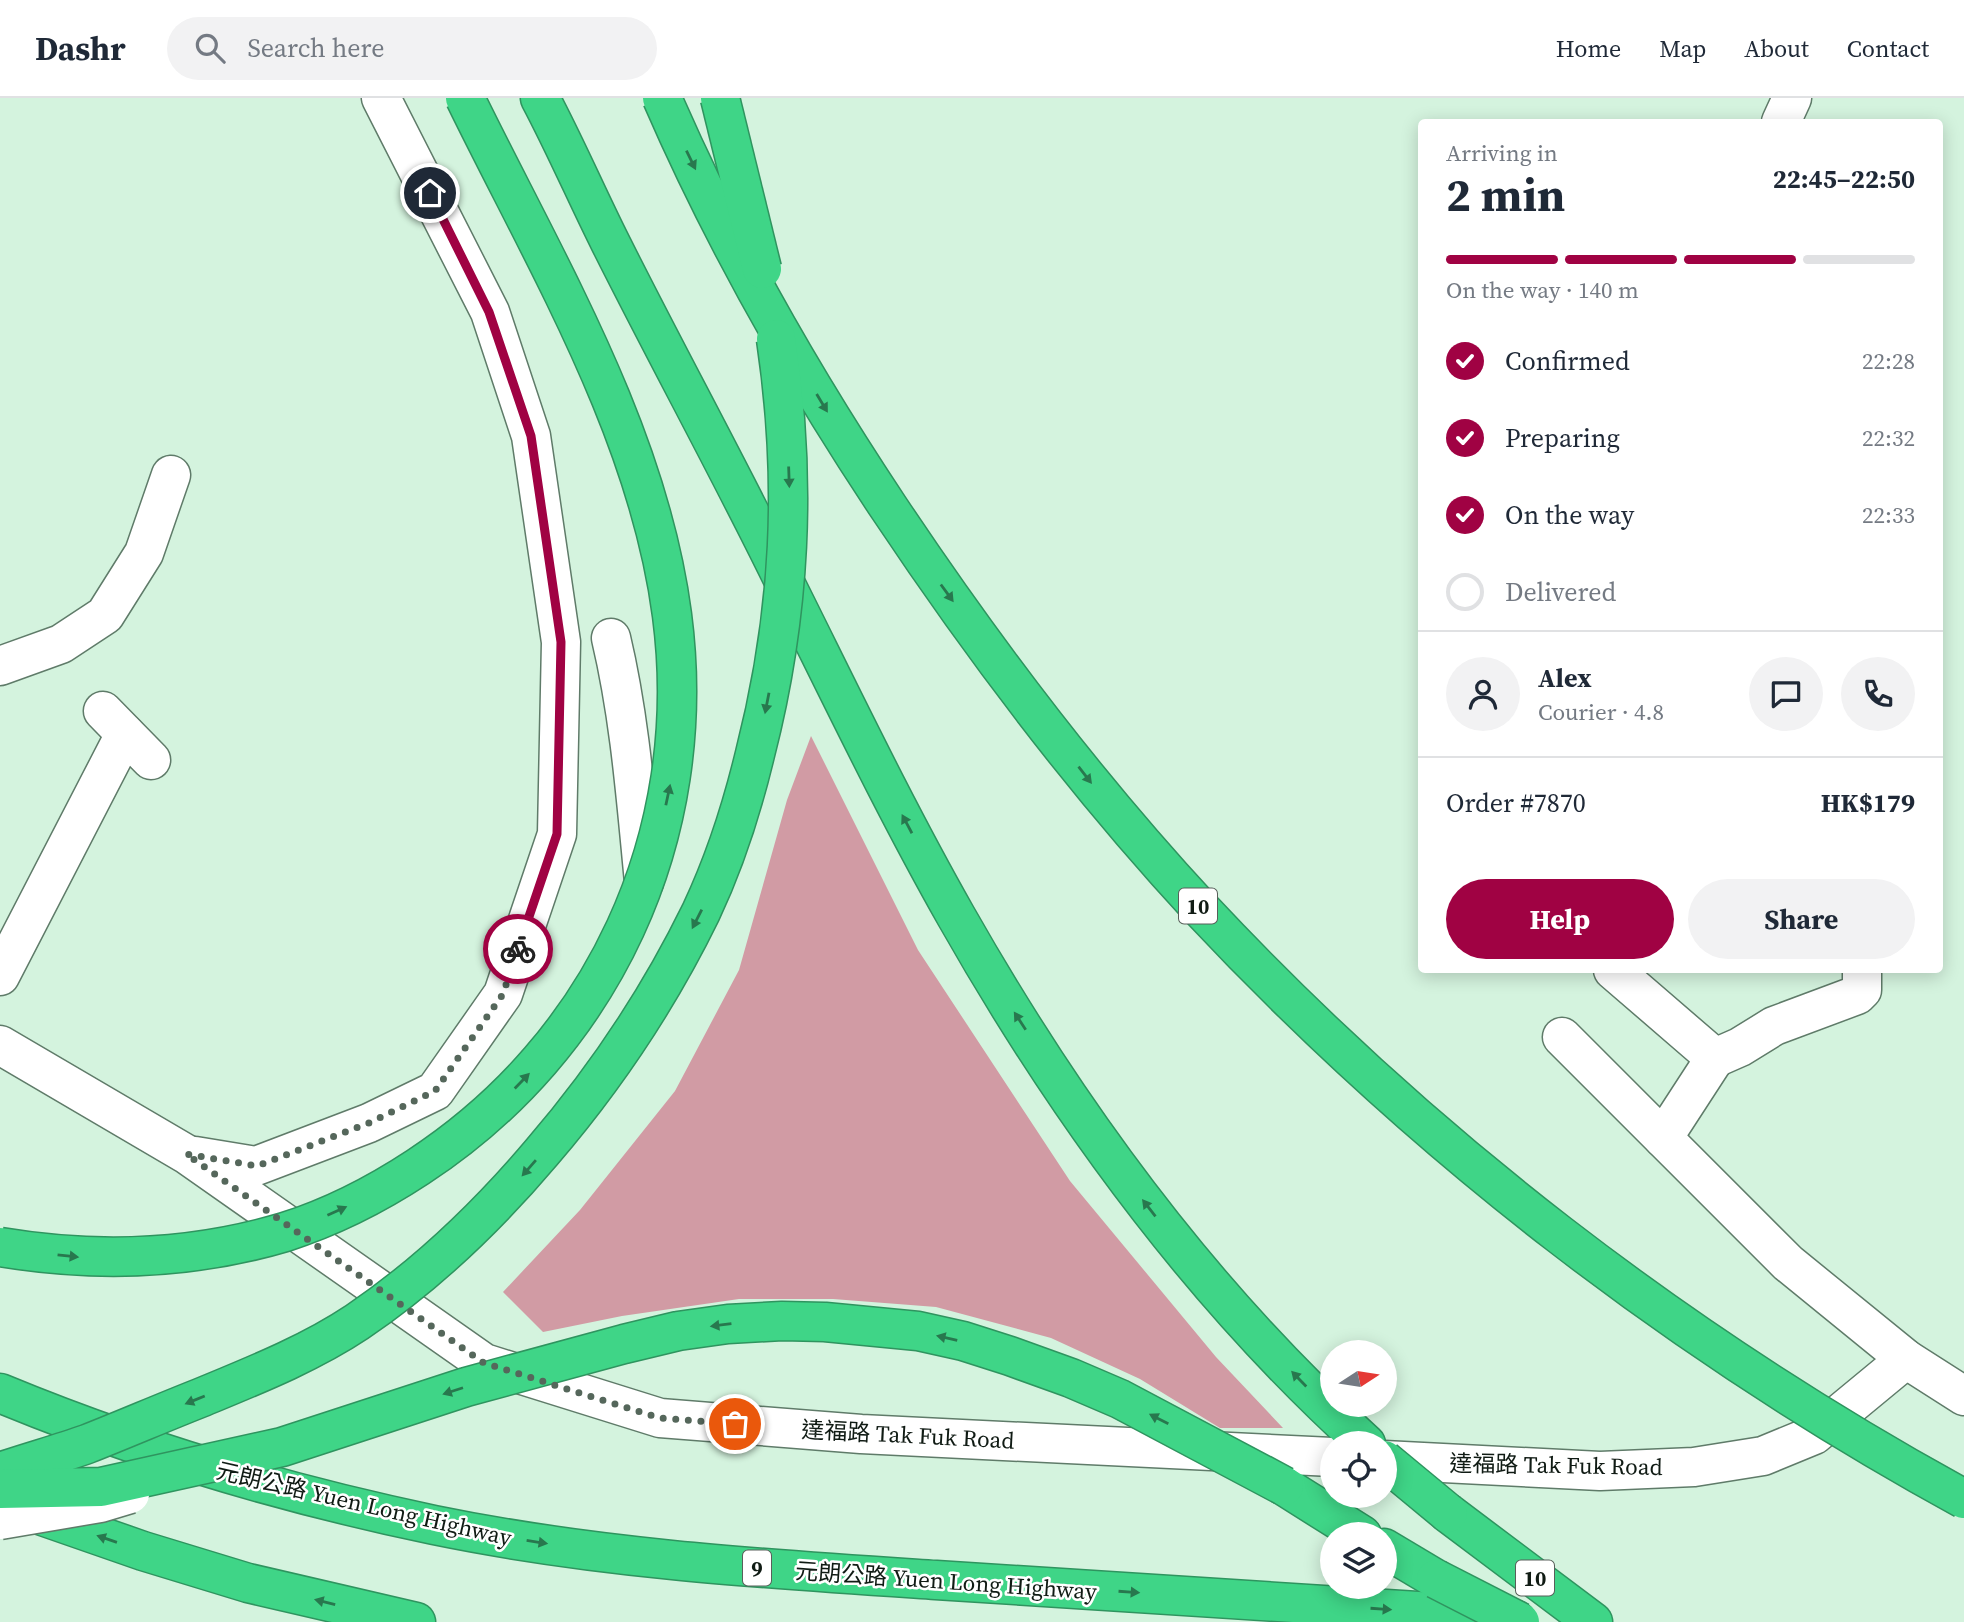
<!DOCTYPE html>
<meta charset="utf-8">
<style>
body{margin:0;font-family:"Source Serif 4","Noto Sans TC",serif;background:#f2f2f3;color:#1f2937;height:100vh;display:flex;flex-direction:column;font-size:26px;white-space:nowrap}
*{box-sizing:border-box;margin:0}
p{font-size:23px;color:#747a83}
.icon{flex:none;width:38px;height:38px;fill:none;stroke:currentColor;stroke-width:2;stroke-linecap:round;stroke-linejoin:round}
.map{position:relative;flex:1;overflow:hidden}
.sheet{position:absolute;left:1418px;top:21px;width:525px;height:854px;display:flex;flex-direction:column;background:#fff;border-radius:7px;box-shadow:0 4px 18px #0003}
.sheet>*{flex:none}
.needle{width:46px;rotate:78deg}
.fabs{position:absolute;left:1320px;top:1242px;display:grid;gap:14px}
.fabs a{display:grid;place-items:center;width:77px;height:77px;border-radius:50%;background:#fff;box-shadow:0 4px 18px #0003;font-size:35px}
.pin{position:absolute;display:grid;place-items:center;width:60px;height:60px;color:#fff;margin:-30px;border:4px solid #fff;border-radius:50%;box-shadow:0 2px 7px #0007}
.courier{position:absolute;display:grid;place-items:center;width:70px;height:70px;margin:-35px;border:5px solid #a00243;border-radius:50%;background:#fff;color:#222;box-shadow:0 2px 9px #0007}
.overview em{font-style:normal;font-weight:700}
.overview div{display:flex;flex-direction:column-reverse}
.overview{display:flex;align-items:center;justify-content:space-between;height:119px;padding:0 28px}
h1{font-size:46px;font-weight:700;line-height:52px}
.bar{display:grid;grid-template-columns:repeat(4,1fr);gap:10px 7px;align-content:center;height:84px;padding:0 28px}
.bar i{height:9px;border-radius:5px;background:#e0e1e3}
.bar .active{background:#a00243}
.bar p{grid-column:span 4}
.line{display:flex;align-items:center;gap:18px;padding:0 28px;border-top:2px solid #e0e1e3}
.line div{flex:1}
.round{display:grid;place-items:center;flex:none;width:74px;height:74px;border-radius:37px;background:#f2f2f3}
ol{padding:0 28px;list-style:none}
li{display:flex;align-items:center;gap:21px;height:77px}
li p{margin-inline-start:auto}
li .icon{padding:7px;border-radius:50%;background:#a00243;color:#fff;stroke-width:4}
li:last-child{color:#747a83}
li i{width:38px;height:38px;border:4px solid #e0e1e3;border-radius:50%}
.action{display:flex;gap:14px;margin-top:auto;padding:14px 28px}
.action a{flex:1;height:80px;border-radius:42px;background:#a00243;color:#fff;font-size:28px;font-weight:700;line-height:80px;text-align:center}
.action a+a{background:#f2f2f3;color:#1f2937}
header{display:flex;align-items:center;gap:42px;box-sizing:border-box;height:98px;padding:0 35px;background:#fff;border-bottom:2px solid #e0e1e3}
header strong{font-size:33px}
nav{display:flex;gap:38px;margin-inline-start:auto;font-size:24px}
.search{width:490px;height:63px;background:#f2f2f3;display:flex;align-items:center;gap:18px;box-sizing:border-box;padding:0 24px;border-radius:38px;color:#747a83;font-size:26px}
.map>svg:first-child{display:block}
.forest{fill:#d19ba4}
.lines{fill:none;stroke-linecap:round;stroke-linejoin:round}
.minor-casing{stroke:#5f7b69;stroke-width:41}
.highway-casing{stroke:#2f945f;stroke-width:41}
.minor{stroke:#fff;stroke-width:38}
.highway{stroke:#3fd587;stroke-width:38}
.minor-bridge-casing{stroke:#5f7b69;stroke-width:41;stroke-linecap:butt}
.highway-bridge-casing{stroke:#2f945f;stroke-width:41;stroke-linecap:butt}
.minor-bridge{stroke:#fff;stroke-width:38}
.highway-bridge{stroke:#3fd587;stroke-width:38}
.oneway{fill:#28784e}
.done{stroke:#55675b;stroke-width:7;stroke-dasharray:0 12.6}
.route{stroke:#a00243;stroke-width:9}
.labels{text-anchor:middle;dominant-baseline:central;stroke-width:5;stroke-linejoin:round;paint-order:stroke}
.shield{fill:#fff;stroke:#585f5a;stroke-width:2}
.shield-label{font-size:21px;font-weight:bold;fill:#101b14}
.street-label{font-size:23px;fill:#101b14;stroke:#fff}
</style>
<header>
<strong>Dashr</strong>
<div class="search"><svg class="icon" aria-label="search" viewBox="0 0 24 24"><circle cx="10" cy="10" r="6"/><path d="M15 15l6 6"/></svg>Search here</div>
<nav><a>Home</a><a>Map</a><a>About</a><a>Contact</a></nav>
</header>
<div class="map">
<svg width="1964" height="1524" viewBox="0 0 1964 1524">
<rect width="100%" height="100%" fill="#d4f3de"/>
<!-- forest -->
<path class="forest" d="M811 638 918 852 1070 1083 1216 1259 1283 1330H1220L1140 1281 1051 1240 936 1209 833 1201H739L622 1218 543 1234 503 1194 580 1112 675 993 739 872 787 702Z"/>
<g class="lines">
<defs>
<g id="minor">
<path d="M1781 24 1792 0"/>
<path d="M611 540C630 620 636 703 644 784"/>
<path d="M0 568 61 546 105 517 144 455 171 377"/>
<path d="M103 613 151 662"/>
<path d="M1613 872 1715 960 1663 1040"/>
<path d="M0 878 125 636"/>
<path d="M1562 939 1788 1165 1906 1261 1964 1298"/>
<path d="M0 947 186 1056 484 1265 660 1320 861 1336 1332 1359"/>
<path d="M1715 960 1740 949 1774 928 1857 897 1862 892V872"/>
<path d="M195 1058 256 1068 369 1025 435 993 503 896 557 736 561 544 531 338 490 214 381 0"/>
<path d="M1384 1362 1600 1373 1694 1369 1763 1358 1814 1337 1906 1261"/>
</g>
<g id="highway">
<path d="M540 0C565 47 586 96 610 144 666 256 726 365 781 477 838 591 893 707 956 818 1066 1012 1200 1196 1366 1346"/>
<path d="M0 1295C140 1353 286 1396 434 1427 599 1461 768 1471 936 1482 1101 1493 1267 1503 1433 1514L1516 1522"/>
<path d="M1284 1388 1362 1437"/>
<path d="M25 1412 143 1453 248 1485 416 1524"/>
<path d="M1448 1415 1593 1524"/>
<path d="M1384 1450 1436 1481"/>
</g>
</defs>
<!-- minor casing -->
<use href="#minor" class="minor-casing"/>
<!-- highway casing -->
<use href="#highway" class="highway-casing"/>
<!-- minor -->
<use href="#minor" class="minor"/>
<!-- highway -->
<use href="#highway" class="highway"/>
<defs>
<path id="minor-bridge" d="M0 1422 100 1405 130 1396"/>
<g id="highway-bridge">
<path d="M662 0C724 143 803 281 889 410 983 551 1086 687 1201 811 1422 1047 1681 1246 1964 1401"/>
<path d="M720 0 762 171"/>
<path d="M0 1149C96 1165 191 1162 285 1134 332 1119 377 1096 418 1069 603 948 701 738 672 517 648 333 545 164 465 0"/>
<path d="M1384 1362 1448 1415"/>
<path d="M0 1374C29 1364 59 1356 87 1346 125 1331 162 1315 200 1300 253 1278 309 1256 357 1224 428 1176 487 1119 542 1054 604 982 659 900 701 814 725 763 742 710 755 656 791 516 797 382 776 241"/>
<path d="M0 1391 101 1389 282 1349 466 1289 624 1246 678 1233 728 1226 782 1223 825 1224 918 1233 963 1243 1010 1258 1071 1280 1120 1301 1284 1388"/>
<path d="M1436 1481 1520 1524"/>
</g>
</defs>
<!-- minor-bridge casing -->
<use href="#minor-bridge" class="minor-bridge-casing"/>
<!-- highway-bridge casing -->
<use href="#highway-bridge" class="highway-bridge-casing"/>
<!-- minor-bridge -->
<use href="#minor-bridge" class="minor-bridge"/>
<!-- highway-bridge -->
<use href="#highway-bridge" class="highway-bridge"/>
</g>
<!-- one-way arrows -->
<defs><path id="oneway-solid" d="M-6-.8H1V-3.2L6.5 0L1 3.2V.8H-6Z" transform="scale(1.75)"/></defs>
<g class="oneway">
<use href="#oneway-solid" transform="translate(691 62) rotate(64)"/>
<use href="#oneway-solid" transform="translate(822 305) rotate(59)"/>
<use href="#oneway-solid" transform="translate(789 379) rotate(88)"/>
<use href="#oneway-solid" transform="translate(947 495) rotate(54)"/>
<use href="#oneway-solid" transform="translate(767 605) rotate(101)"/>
<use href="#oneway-solid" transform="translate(1085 677) rotate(52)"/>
<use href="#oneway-solid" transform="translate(668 697) rotate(-78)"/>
<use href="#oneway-solid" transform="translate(907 726) rotate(-118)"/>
<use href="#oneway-solid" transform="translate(697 821) rotate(117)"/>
<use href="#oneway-solid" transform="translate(1020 923) rotate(-123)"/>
<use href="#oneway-solid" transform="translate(522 983) rotate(-46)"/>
<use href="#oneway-solid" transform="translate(529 1070) rotate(131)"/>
<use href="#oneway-solid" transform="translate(1149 1110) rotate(-128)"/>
<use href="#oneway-solid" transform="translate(337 1113) rotate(-24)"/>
<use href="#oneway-solid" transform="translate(68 1158) rotate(6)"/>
<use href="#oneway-solid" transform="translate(721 1227) rotate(173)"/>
<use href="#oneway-solid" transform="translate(947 1240) rotate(-167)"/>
<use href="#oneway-solid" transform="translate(1299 1281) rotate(-134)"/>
<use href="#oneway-solid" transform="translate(453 1293) rotate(162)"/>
<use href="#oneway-solid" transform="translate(195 1302) rotate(158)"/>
<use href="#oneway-solid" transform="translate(1159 1321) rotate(-153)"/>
<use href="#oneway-solid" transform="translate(107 1441) rotate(-161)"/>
<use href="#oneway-solid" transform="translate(537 1444) rotate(9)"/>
<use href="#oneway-solid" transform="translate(1129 1494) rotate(4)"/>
<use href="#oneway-solid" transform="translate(325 1504) rotate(-166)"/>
<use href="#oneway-solid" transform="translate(1381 1511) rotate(4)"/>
</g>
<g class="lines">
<!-- done -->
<path class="done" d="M518 851 503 896 435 993 369 1025 257 1068 186 1056 484 1265 660 1320 735 1326"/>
<!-- route -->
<path class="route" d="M430 95 489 214 531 338 561 544 557 736 518 851"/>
</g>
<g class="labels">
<!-- shield labels -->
<g class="shield">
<rect x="1179" y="790.5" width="38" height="35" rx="5"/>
<rect x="743" y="1452.5" width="28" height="35" rx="5"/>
<rect x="1516" y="1462.5" width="38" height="35" rx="5"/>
</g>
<g class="shield-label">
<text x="1198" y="808">10</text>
<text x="757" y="1470">9</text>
<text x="1535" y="1480">10</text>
</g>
<!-- street labels -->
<g class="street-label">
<text transform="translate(908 1337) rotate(3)">達福路 Tak Fuk Road</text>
<text transform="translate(1556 1367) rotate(1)">達福路 Tak Fuk Road</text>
<text transform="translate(364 1406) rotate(13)">元朗公路 Yuen Long Highway</text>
<text transform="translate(946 1483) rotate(4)">元朗公路 Yuen Long Highway</text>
</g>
</g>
</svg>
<div class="fabs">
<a><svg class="needle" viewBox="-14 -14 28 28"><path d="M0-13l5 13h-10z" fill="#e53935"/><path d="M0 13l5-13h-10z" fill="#747a83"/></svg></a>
<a><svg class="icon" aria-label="locate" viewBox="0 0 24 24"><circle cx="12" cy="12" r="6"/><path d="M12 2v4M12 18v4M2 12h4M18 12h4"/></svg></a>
<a><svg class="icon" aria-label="layers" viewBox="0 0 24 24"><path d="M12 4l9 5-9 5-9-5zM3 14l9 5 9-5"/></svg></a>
</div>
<div class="pin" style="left:735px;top:1326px;background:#ea580c"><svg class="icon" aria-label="bag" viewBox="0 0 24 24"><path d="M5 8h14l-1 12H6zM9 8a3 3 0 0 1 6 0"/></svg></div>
<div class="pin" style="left:430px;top:95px;background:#1f2937"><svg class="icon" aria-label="home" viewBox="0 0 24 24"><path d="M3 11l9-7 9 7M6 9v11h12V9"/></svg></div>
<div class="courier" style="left:518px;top:851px"><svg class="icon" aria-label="bike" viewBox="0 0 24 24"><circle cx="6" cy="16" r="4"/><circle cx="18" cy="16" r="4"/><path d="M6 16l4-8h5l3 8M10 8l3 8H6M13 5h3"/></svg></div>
<section class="sheet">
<div class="overview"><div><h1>2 min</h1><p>Arriving in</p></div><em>22:45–22:50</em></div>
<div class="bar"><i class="active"></i><i class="active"></i><i class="active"></i><i></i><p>On the way · 140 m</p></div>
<ol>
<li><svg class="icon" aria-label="check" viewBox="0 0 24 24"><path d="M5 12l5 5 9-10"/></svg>Confirmed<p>22:28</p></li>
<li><svg class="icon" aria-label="check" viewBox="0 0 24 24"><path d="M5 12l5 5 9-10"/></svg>Preparing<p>22:32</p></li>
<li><svg class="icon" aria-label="check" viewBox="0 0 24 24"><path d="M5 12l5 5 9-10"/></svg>On the way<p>22:33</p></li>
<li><i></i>Delivered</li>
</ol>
<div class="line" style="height:126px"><a class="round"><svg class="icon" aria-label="person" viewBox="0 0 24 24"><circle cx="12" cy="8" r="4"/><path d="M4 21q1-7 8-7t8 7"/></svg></a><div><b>Alex</b><p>Courier · 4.8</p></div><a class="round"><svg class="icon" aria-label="chat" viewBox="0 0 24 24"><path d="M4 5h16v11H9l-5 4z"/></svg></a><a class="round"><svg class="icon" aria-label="phone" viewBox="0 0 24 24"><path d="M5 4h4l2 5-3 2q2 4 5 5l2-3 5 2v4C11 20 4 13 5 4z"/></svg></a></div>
<div class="line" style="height:91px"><div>Order #7870</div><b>HK$179</b></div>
<div class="action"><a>Help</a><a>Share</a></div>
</section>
</div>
